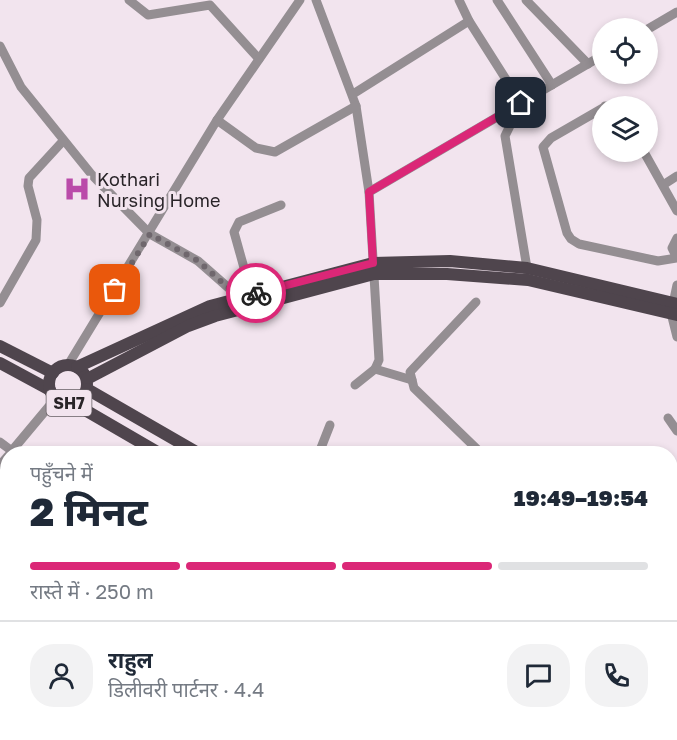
<!DOCTYPE html>
<html lang="hi">
<meta charset="utf-8">
<style>
body{margin:0;font-family:"Golos Text","Noto Sans Devanagari",sans-serif;background:#f2f2f3;color:#1f2937;height:100vh;display:flex;flex-direction:column;font-size:22px;white-space:nowrap}
*{box-sizing:border-box;margin:0}
p{font-size:20px;color:#747a83}
.icon{flex:none;width:33px;height:33px;fill:none;stroke:currentColor;stroke-width:2;stroke-linecap:round;stroke-linejoin:round}
.map{position:relative;flex:1;overflow:hidden}
.details{position:absolute;left:0px;top:446px;width:678px;height:296px;display:flex;flex-direction:column;background:#fff;border-radius:24px 24px 0 0;box-shadow:0 3px 9px #0003}
.details>*{flex:none}
.buttons{position:absolute;left:592px;top:18px;display:grid;gap:12px}
.buttons a{display:grid;place-items:center;width:66px;height:66px;border-radius:50%;background:#fff;box-shadow:0 3px 9px #0003;font-size:30px}
.pin{position:absolute;display:grid;place-items:center;width:51px;height:51px;color:#fff;margin:-26px;border-radius:12px;box-shadow:0 3px 9px #0006}
.courier{position:absolute;display:grid;place-items:center;width:60px;height:60px;margin:-30px;border:4px solid #db2777;border-radius:50%;background:#fff;color:#222;box-shadow:0 2px 8px #0007}
.head em{font-style:normal;font-weight:800}
.head div{display:flex;flex-direction:column-reverse}
.head{display:flex;align-items:center;justify-content:space-between;height:102px;padding:0 30px}
h1{font-size:39px;font-weight:800;line-height:45px}
.bar{display:grid;grid-template-columns:repeat(4,1fr);gap:9px 6px;align-content:center;height:72px;padding:0 30px}
.bar i{height:8px;border-radius:4px;background:#e0e1e3}
.bar .on{background:#db2777}
.bar p{grid-column:span 4}
.line{display:flex;align-items:center;gap:15px;padding:0 30px;border-top:2px solid #e0e1e3}
.line div{flex:1}
.round{display:grid;place-items:center;flex:none;width:63px;height:63px;border-radius:24px;background:#f2f2f3}
.map>svg:first-child{display:block}
.lines{fill:none;stroke-linecap:round;stroke-linejoin:round}
.minor{stroke:#948e92;stroke-width:9}
.major{stroke:#4f454d;stroke-width:12}
.done{stroke:#6f676d;stroke-width:6;stroke-dasharray:0 10.8}
.route{stroke:#db2777;stroke-width:8}
.labels{text-anchor:middle;dominant-baseline:central;stroke-width:6;stroke-linejoin:round;paint-order:stroke}
.shield{fill:#f2e4ee;stroke:#655e63;stroke-width:1.5}
.shield-label{font-size:16px;font-weight:bold;fill:#292428}
.poi-label{font-size:18px;fill:#292428;stroke:#f2e4ee;text-anchor:start}
</style>
<div class="map">
<svg width="677" height="740" viewBox="0 0 677 740">
<rect width="100%" height="100%" fill="#f2e4ee"/>
<g class="lines">
<!-- minor -->
<g class="minor">
<path d="M129 0 148 15 210 5 259 59"/>
<path d="M316 0 356 106 369 192 379 360 375 369 355 385"/>
<path d="M459 0 469 21 521 103 505 136 528 274"/>
<path d="M497 0 552 85"/>
<path d="M526 0 588 64"/>
<path d="M648 29 677 12"/>
<path d="M0 46 21 87 92 175 150 234 198 261 240 298"/>
<path d="M353 94 469 21"/>
<path d="M605 106H616"/>
<path d="M603 108 551 138 543 147 567 233 571 239 579 244 658 261 677 258 672 248 677 238"/>
<path d="M217 120 256 148 275 152 356 106"/>
<path d="M644 152 677 211"/>
<path d="M663 185 677 176"/>
<path d="M369 192 603 55"/>
<path d="M677 285 671 313 677 337"/>
<path d="M253 300 234 232 239 222 281 205"/>
<path d="M476 302 410 372 414 388 481 453"/>
<path d="M0 303 36 240 37 220 28 186 29 178 63 141"/>
<path d="M68 365 217 120 300 0"/>
<path d="M375 369 412 380"/>
<path d="M668 418 677 431"/>
<path d="M0 442 12 451"/>
<path d="M10 453 56 398"/>
<path d="M319 453 330 425"/>
<path d="M0 465 8 456"/>
<path d="M0 571 8 576"/>
<path d="M0 623 8 613"/>
<path d="M670 626 677 630"/>
<path d="M0 645 8 651"/>
<path d="M670 710 677 699"/>
<path d="M0 714 8 712"/>
<path d="M178 734 180 740"/>
<path d="M397 740 403 734"/>
</g>
<!-- major -->
<g class="major">
<path d="M0 346 53 373"/>
<path d="M0 363 50 390"/>
<circle cx="68" cy="384" r="19"/>
<path d="M77 367 210 306 373 263 450 261 527 268 677 304"/>
<path d="M87 379 188 326 215 316 374 274H447L528 280 677 315"/>
<path d="M87 389 198 453"/>
<path d="M73 403 159 453"/>
<path d="M670 720 677 724"/>
<path d="M425 734 428 740"/>
<path d="M652 734 664 740"/>
</g>
</g>
<g class="lines">
<!-- done -->
<path class="done" d="M115 290 150 234 198 261 240 298 256 293"/>
<!-- route -->
<path class="route" d="M256 293 373 263 369 192 521 103"/>
</g>
<!-- icons -->
<defs>
<symbol id="hospital-bare" viewBox="-9 -9 18 18"><path d="M-5-5h3v3.5h4V-5h3V5h-3V1.5h-4V5h-3Z" fill="#ba4ba9" stroke="#f2e4ee" stroke-width="2.5" paint-order="stroke"/></symbol>
</defs>
<g fill-rule="evenodd">
<use href="#hospital-bare" x="58" y="170" width="38" height="38"/>
</g>
<g class="labels">
<!-- shield labels -->
<rect class="shield" x="46.5" y="390" width="45" height="26" rx="4.5"/>
<g class="shield-label">
<text x="69" y="403">SH7</text>
</g>
<!-- poi labels -->
<g class="poi-label">
<text x="97" y="179">Kothari<tspan x="97" dy="21">Nursing Home</tspan></text>
</g>
</g>
</svg>
<div class="buttons">
<a><svg class="icon" aria-label="locate" viewBox="0 0 24 24"><circle cx="12" cy="12" r="6"/><path d="M12 2v4M12 18v4M2 12h4M18 12h4"/></svg></a>
<a><svg class="icon" aria-label="layers" viewBox="0 0 24 24"><path d="M12 4l9 5-9 5-9-5zM3 14l9 5 9-5"/></svg></a>
</div>
<div class="pin" style="left:115px;top:290px;background:#ea580c"><svg class="icon" aria-label="bag" viewBox="0 0 24 24"><path d="M5 8h14l-1 12H6zM9 8a3 3 0 0 1 6 0"/></svg></div>
<div class="pin" style="left:521px;top:103px;background:#1f2937"><svg class="icon" aria-label="home" viewBox="0 0 24 24"><path d="M3 11l9-7 9 7M6 9v11h12V9"/></svg></div>
<div class="courier" style="left:256px;top:293px"><svg class="icon" aria-label="bike" viewBox="0 0 24 24"><circle cx="6" cy="16" r="4"/><circle cx="18" cy="16" r="4"/><path d="M6 16l4-8h5l3 8M10 8l3 8H6M13 5h3"/></svg></div>
<section class="details">
<div class="head"><div><h1>2 मिनट</h1><p>पहुँचने में</p></div><em>19:49–19:54</em></div>
<div class="bar"><i class="on"></i><i class="on"></i><i class="on"></i><i></i><p>रास्ते में · 250 m</p></div>
<div class="line" style="height:108px"><a class="round"><svg class="icon" aria-label="person" viewBox="0 0 24 24"><circle cx="12" cy="8" r="4"/><path d="M4 21q1-7 8-7t8 7"/></svg></a><div><b>राहुल</b><p>डिलीवरी पार्टनर · 4.4</p></div><a class="round"><svg class="icon" aria-label="chat" viewBox="0 0 24 24"><path d="M4 5h16v11H9l-5 4z"/></svg></a><a class="round"><svg class="icon" aria-label="phone" viewBox="0 0 24 24"><path d="M5 4h4l2 5-3 2q2 4 5 5l2-3 5 2v4C11 20 4 13 5 4z"/></svg></a></div>
</section>
</div>
